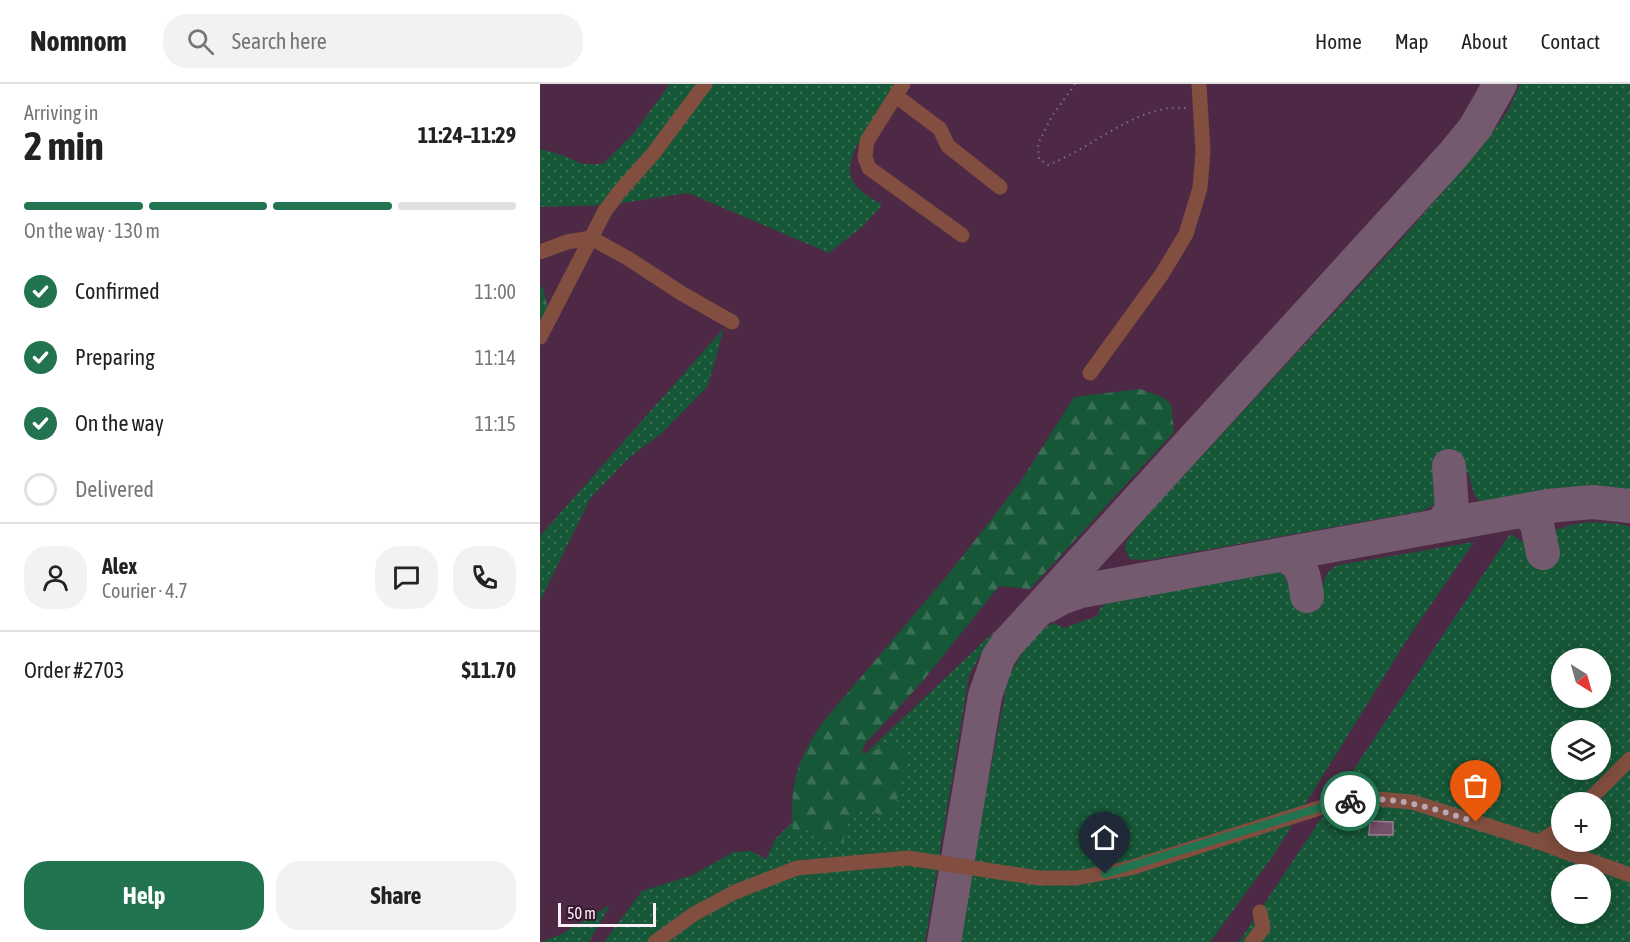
<!DOCTYPE html>
<meta charset="utf-8">
<style>
body{margin:0;font-family:"Asap Condensed",sans-serif;background:#f2f2f2;color:#222;height:100vh;display:flex;flex-direction:column;font-size:22px;white-space:nowrap}
*{box-sizing:border-box;margin:0}
p{font-size:20px;color:#767676}
.icon{flex:none;width:33px;height:33px;fill:none;stroke:currentColor;stroke-width:2;stroke-linecap:round;stroke-linejoin:round}
.map{position:relative;flex:1;overflow:hidden}
.details{display:flex;flex-direction:column;background:#fff;width:540px}
.details>*{flex:none}
.needle{width:39px;rotate:143deg}
.fabs{position:absolute;left:1011px;top:564px;display:grid;gap:12px}
.fabs a{display:grid;place-items:center;width:60px;height:60px;border-radius:50%;background:#fff;box-shadow:0 3px 15px #0003;font-size:30px}
.scale{position:absolute;left:18px;bottom:15px;width:98px;box-sizing:border-box;padding-left:6px;border:3px solid #fdf0f9;border-top:0;font-size:16px;line-height:21px;white-space:nowrap;color:#fdf0f9;-webkit-text-stroke:4px #35172e;paint-order:stroke}
.pin{position:absolute;display:grid;place-items:center;width:51px;height:51px;color:#fff;margin:-62px -26px;border-radius:50% 50% 50% 0;rotate:-45deg;box-shadow:0 0 6px #0007}
.pin .icon{rotate:45deg}
.courier{position:absolute;display:grid;place-items:center;width:60px;height:60px;margin:-30px;border:4px solid #21744f;border-radius:50%;background:#fff;color:#222;box-shadow:0 2px 8px #0007}
.summary em{font-style:normal;font-weight:700}
.summary div{display:flex;flex-direction:column-reverse}
.summary{display:flex;align-items:center;justify-content:space-between;height:102px;padding:0 24px}
h1{font-size:39px;font-weight:700;line-height:45px}
.bar{display:grid;grid-template-columns:repeat(4,1fr);gap:9px 6px;align-content:center;height:72px;padding:0 24px}
.bar i{height:8px;border-radius:4px;background:#e0e0e0}
.bar .selected{background:#21744f}
.bar p{grid-column:span 4}
.line{display:flex;align-items:center;gap:15px;padding:0 24px;border-top:2px solid #e0e0e0}
.line div{flex:1}
.round{display:grid;place-items:center;flex:none;width:63px;height:63px;border-radius:24px;background:#f2f2f2}
ol{padding:0 24px;list-style:none}
li{display:flex;align-items:center;gap:18px;height:66px}
li p{margin-inline-start:auto}
li .icon{padding:6px;border-radius:50%;background:#21744f;color:#fff;stroke-width:4}
li:last-child{color:#767676}
li i{width:33px;height:33px;border:3px solid #e0e0e0;border-radius:50%}
.primary-button{display:flex;gap:12px;margin-top:auto;padding:12px 24px}
.primary-button a{flex:1;height:69px;border-radius:24px;background:#21744f;color:#fff;font-size:24px;font-weight:700;line-height:69px;text-align:center}
.primary-button a+a{background:#f2f2f2;color:#222}
header{display:flex;align-items:center;gap:36px;box-sizing:border-box;height:84px;padding:0 30px;background:#fff;border-bottom:2px solid #e0e0e0}
header strong{font-size:28px}
nav{display:flex;gap:33px;margin-inline-start:auto;font-size:21px}
.search{width:420px;height:54px;background:#f2f2f2;display:flex;align-items:center;gap:15px;box-sizing:border-box;padding:0 21px;border-radius:24px;color:#767676;font-size:22px}
main{display:flex;flex:1;min-height:0}
.map>svg:first-child{display:block}
.built{fill:#4e2945;fill-rule:evenodd}
.grass{fill:url(#grass-dots);fill-rule:evenodd}
.forest{fill:url(#forest-firs)}
.lines{fill:none;stroke-linecap:round;stroke-linejoin:round}
.taxiway{stroke:#745a6e;stroke-width:34}
.building{fill:#74516a;stroke:#a07b95;stroke-width:1.5}
.path{stroke:#846b7e;stroke-width:2;stroke-dasharray:1.5 4.5;stroke-linecap:butt}
.minor{stroke:#814e3f;stroke-width:15}
.done{stroke:#baa7b5;stroke-width:6;stroke-dasharray:0 10.8}
.route{stroke:#21744f;stroke-width:8}
</style>
<header>
<strong>Nomnom</strong>
<div class="search"><svg class="icon" aria-label="search" viewBox="0 0 24 24"><circle cx="10" cy="10" r="6"/><path d="M15 15l6 6"/></svg>Search here</div>
<nav><a>Home</a><a>Map</a><a>About</a><a>Contact</a></nav>
</header>
<main>
<section class="details">
<div class="summary"><div><h1>2 min</h1><p>Arriving in</p></div><em>11:24–11:29</em></div>
<div class="bar"><i class="selected"></i><i class="selected"></i><i class="selected"></i><i></i><p>On the way · 130 m</p></div>
<ol>
<li><svg class="icon" aria-label="check" viewBox="0 0 24 24"><path d="M5 12l5 5 9-10"/></svg>Confirmed<p>11:00</p></li>
<li><svg class="icon" aria-label="check" viewBox="0 0 24 24"><path d="M5 12l5 5 9-10"/></svg>Preparing<p>11:14</p></li>
<li><svg class="icon" aria-label="check" viewBox="0 0 24 24"><path d="M5 12l5 5 9-10"/></svg>On the way<p>11:15</p></li>
<li><i></i>Delivered</li>
</ol>
<div class="line" style="height:108px"><a class="round"><svg class="icon" aria-label="person" viewBox="0 0 24 24"><circle cx="12" cy="8" r="4"/><path d="M4 21q1-7 8-7t8 7"/></svg></a><div><b>Alex</b><p>Courier · 4.7</p></div><a class="round"><svg class="icon" aria-label="chat" viewBox="0 0 24 24"><path d="M4 5h16v11H9l-5 4z"/></svg></a><a class="round"><svg class="icon" aria-label="phone" viewBox="0 0 24 24"><path d="M5 4h4l2 5-3 2q2 4 5 5l2-3 5 2v4C11 20 4 13 5 4z"/></svg></a></div>
<div class="line" style="height:78px"><div>Order #2703</div><b>$11.70</b></div>
<div class="primary-button"><a>Help</a><a>Share</a></div>
</section>
<div class="map">
<svg width="1090" height="858" viewBox="0 0 1090 858">
<defs>
<pattern id="grass-dots" width="8" height="8" patternUnits="userSpaceOnUse" patternTransform="scale(1.5)"><rect width="8" height="8" fill="#165737"/><path d="M2 2h.1M6 6h.1" fill="none" stroke="#396f55" stroke-width="1.8" stroke-linecap="round"/></pattern>
<pattern id="forest-firs" width="22" height="20" patternUnits="userSpaceOnUse" patternTransform="scale(1.5)"><rect width="22" height="20" fill="#165737"/><path d="M5 1l3.5 6h-7zM16 11l3.5 6h-7z" fill="#396f55"/></pattern>
</defs>
<rect width="100%" height="100%" fill="#3f2038"/>
<!-- built -->
<path class="built" d="M0 0H1090V858H0ZM1022 574H1060V614H1022ZM1022 646H1060V686H1022ZM1022 718H1060V758H1022ZM1022 790H1060V830H1022Z"/>
<!-- grass -->
<g class="grass">
<path d="M130 0H358C345 24 303 66 311 93 315 106 332 114 342 121L323 142 289 169 148 109 69 121 0 123V65L22 71 42 80H63L94 49Z"/>
<path d="M980 0H1090V407C1045 393 994 410 950 419L940 418 934 410 928 388 894 394 895 420 883 427 609 476 590 475 586 467 585 460 600 439 860 157 939 66 968 27Z"/>
<path d="M184 244 168 302 123 348 89 374 51 413 0 517V452Z"/>
<path d="M1052 438 1081 440 1090 443V858H699L970 450 981 457 1034 440ZM1022 574H1060V614H1022ZM1022 646H1060V686H1022ZM1022 718H1060V758H1022ZM1022 790H1060V830H1022Z"/>
<path d="M934 458 870 551 733 772 670 858H420L434 771 468 595C478 574 492 548 514 539L524 544 557 532 561 523 572 516 737 487 744 491 751 507 783 501C785 491 789 485 798 481Z"/>
<path d="M456 546 439 573 429 592 385 858H64L102 807 153 791 193 768 211 767 226 775 236 754Z"/>
<path d="M70 821 49 858H0L20 851Z"/>
</g>
<!-- forest -->
<g class="forest">
<path d="M0 202 3 204 10 233 0 253Z"/>
<path d="M600 305 622 313 631 320 634 348 490 505 459 502 382 598 325 660 322 669 330 670 347 657 367 671 353 734 341 732 321 720 307 741 303 759 279 758 267 746 253 749C250 699 255 681 282 639L411 487 481 397 534 313Z"/>
</g>
<g class="lines">
<!-- taxiway -->
<g class="taxiway">
<path d="M989 431 996 436 1003 469"/>
<path d="M906 434 912 426 909 382"/>
<path d="M750 474C764 484 765 496 767 512"/>
<path d="M507 522 521 514 541 507 1008 422 1053 418 1090 422"/>
<path d="M404 858 445 612 458 574 467 560 913 71 935 44 960 0"/>
</g>
</g>
<!-- building -->
<path class="building" d="M830 737 853 738V751H829Z"/>
<g class="lines">
<!-- path -->
<path class="path" d="M535 0 512 32 498 60 499 75 508 81C549 65 581 34 624 25 632 23 640 24 647 24"/>
<!-- minor -->
<g class="minor">
<path d="M363 0 327 57 325 73 329 84 422 151"/>
<path d="M356 12 400 45 408 62 460 103"/>
<path d="M0 168 27 158 51 154 89 175 141 209 192 238"/>
<path d="M0 253 65 127 80 107 113 70 165 0"/>
<path d="M550 289 622 190 646 150 660 104 663 68 659 0"/>
<path d="M1047 718 1090 675"/>
<path d="M1022 743 999 758 1023 767"/>
<path d="M1024 758 1023 767 1090 791"/>
<path d="M115 858 154 830 195 808 257 784 368 774 499 794H537L590 784 792 720 826 714 872 718 999 758"/>
<path d="M712 858 723 844 720 828"/>
</g>
</g>
<g class="lines">
<!-- done -->
<path class="done" d="M810 717C853 710 894 725 936 738"/>
<!-- route -->
<path class="route" d="M565 790 792 720 810 717"/>
</g>
</svg>
<div class="fabs">
<a><svg class="needle" viewBox="-14 -14 28 28"><path d="M0-13l5 13h-10z" fill="#e53935"/><path d="M0 13l5-13h-10z" fill="#767676"/></svg></a>
<a><svg class="icon" aria-label="layers" viewBox="0 0 24 24"><path d="M12 4l9 5-9 5-9-5zM3 14l9 5 9-5"/></svg></a>
<a>+</a>
<a>−</a>
</div>
<div class="scale">50 m</div>
<div class="pin" style="left:936px;top:738px;background:#ea580c"><svg class="icon" aria-label="bag" viewBox="0 0 24 24"><path d="M5 8h14l-1 12H6zM9 8a3 3 0 0 1 6 0"/></svg></div>
<div class="pin" style="left:565px;top:790px;background:#1f2937"><svg class="icon" aria-label="home" viewBox="0 0 24 24"><path d="M3 11l9-7 9 7M6 9v11h12V9"/></svg></div>
<div class="courier" style="left:810px;top:717px"><svg class="icon" aria-label="bike" viewBox="0 0 24 24"><circle cx="6" cy="16" r="4"/><circle cx="18" cy="16" r="4"/><path d="M6 16l4-8h5l3 8M10 8l3 8H6M13 5h3"/></svg></div>
</div>
</main>
